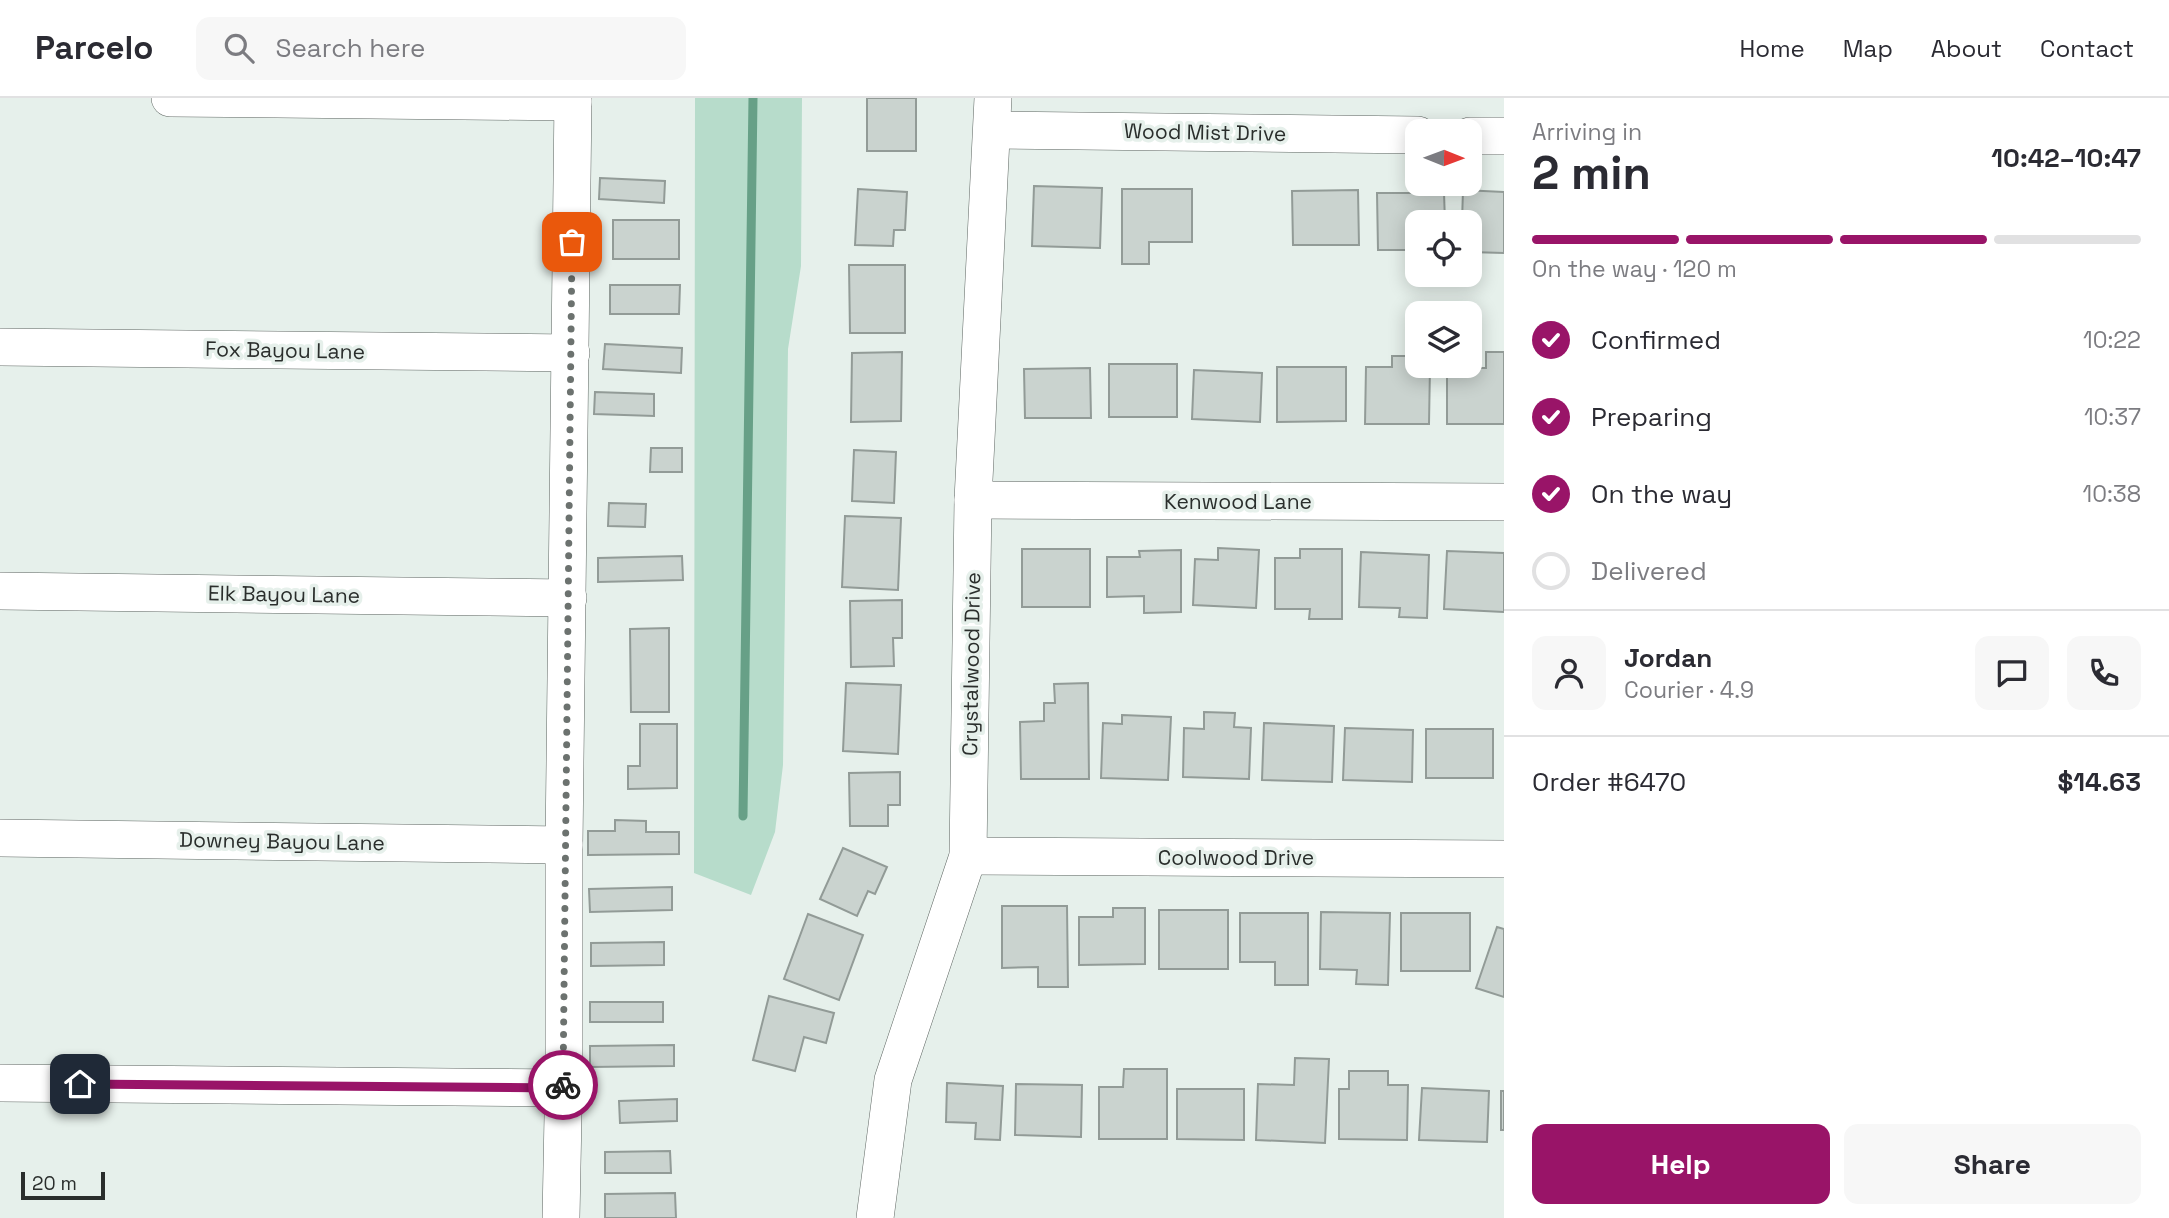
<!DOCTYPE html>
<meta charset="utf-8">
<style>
body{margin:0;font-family:"Space Grotesk",sans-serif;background:#f7f7f7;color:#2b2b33;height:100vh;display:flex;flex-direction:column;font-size:26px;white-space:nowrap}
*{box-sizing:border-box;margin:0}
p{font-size:23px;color:#7c7c81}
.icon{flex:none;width:38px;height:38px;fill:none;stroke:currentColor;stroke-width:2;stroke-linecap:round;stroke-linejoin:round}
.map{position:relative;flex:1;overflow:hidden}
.details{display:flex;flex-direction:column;background:#fff;width:665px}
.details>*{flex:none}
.needle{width:46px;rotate:91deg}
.controls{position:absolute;left:1405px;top:21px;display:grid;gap:14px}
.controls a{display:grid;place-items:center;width:77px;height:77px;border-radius:14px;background:#fff;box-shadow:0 4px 18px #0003;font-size:35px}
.scale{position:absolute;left:21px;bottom:18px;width:84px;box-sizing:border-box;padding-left:7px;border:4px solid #2a2e2c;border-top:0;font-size:19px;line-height:24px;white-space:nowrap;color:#2a2e2c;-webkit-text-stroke:5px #e6f0eb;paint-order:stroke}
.pin{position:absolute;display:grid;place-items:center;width:60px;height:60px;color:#fff;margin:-30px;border-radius:14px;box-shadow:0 4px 10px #0006}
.courier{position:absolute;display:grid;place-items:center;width:70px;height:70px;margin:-35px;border:5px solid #991468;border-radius:50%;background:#fff;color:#222;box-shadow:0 2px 9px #0007}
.summary em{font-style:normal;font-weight:700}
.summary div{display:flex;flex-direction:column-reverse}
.summary{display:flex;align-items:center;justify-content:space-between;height:119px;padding:0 28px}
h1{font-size:46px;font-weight:700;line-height:52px}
.bar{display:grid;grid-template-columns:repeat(4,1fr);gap:10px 7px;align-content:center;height:84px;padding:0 28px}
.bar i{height:9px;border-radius:5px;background:#e1e1e2}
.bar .current{background:#991468}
.bar p{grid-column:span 4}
.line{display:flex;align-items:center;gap:18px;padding:0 28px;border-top:2px solid #e1e1e2}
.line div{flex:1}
.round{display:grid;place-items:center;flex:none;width:74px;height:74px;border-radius:14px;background:#f7f7f7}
ol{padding:0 28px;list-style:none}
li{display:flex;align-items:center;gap:21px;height:77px}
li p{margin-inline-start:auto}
li .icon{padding:7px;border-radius:50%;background:#991468;color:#fff;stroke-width:4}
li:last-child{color:#7c7c81}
li i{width:38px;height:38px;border:4px solid #e1e1e2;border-radius:50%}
.cta{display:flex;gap:14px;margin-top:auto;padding:14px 28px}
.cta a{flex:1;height:80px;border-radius:14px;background:#991468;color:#fff;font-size:28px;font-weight:700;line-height:80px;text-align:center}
.cta a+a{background:#f7f7f7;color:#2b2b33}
header{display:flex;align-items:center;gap:42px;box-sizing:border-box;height:98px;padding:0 35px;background:#fff;border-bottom:2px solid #e1e1e2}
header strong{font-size:33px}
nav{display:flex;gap:38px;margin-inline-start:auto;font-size:24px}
.search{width:490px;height:63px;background:#f7f7f7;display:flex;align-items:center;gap:18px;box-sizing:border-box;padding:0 24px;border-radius:14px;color:#7c7c81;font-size:26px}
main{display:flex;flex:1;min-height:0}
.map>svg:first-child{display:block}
.green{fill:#b7dccb}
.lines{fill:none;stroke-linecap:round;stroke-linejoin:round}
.stream{stroke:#67a087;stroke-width:9}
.building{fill:#cad3cf;stroke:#929b97;stroke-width:2}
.minor-casing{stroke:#5e6662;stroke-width:38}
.minor{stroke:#fff;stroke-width:37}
.done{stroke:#6c726f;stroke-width:7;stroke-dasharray:0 12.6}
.route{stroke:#991468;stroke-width:9}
.labels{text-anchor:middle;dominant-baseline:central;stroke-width:7;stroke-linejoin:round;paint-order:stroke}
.street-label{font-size:21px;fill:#2a2e2c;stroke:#e6f0eb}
</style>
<header>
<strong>Parcelo</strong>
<div class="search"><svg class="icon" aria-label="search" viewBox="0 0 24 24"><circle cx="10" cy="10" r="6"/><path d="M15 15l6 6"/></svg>Search here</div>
<nav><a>Home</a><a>Map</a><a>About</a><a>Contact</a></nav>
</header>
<main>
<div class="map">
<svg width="1504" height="1120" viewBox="0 0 1504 1120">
<rect width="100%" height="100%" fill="#e6f0eb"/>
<!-- green -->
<path class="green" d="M695 0H802L801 168 788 251 783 667 775 734 751 797 694 775Z"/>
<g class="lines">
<!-- stream -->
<path class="stream" d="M743 718 753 0"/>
</g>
<!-- building -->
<g class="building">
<rect x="867" y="0" width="49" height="53"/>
<path d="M600 80 665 83 664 105 599 101Z"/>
<path d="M1034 88 1102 90 1100 150 1032 148Z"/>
<path d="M858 91 907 94 905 132H894L893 148 855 147Z"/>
<path d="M1122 91H1192V144H1149V166H1122Z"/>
<path d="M1358 92 1359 147H1293L1292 93Z"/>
<path d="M1463 92 1504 94V155L1470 154V124H1462Z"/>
<path d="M1377 95H1444L1445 124H1418V177H1415V152H1378Z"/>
<rect x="613" y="122" width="66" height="39"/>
<path d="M849 167H905V235H850Z"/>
<path d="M610 187H680L679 216H610Z"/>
<path d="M605 246 682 250 681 275 603 271Z"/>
<path d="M902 254 901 323 851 324 852 255Z"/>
<path d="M1486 254H1504V326H1447V270H1486Z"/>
<path d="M1392 258H1418V268H1430L1429 326H1365L1366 269H1392Z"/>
<rect x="1109" y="266" width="68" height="53"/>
<path d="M1277 269H1346V323L1277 324Z"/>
<path d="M1090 270 1091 320H1025L1024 271Z"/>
<path d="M1194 272 1262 275 1260 324 1192 321Z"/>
<path d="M595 294 654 296V318L594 316Z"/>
<path d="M651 350H682V374H650Z"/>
<path d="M854 352 896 354 894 405 852 403Z"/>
<path d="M609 405 646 406 645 429 608 428Z"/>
<path d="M845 418 901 420 898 492 842 489Z"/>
<path d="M1218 450 1259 452 1256 510 1193 507 1195 461 1218 462Z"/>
<rect x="1022" y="451" width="68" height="58"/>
<path d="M1300 451H1342V521H1309L1310 511H1275V460H1300Z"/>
<path d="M1181 452V514L1144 515V498L1107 499V459H1140L1139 453Z"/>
<path d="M1447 453 1504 455V514L1444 511Z"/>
<path d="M1361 454 1429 457 1427 520 1399 519 1400 510 1359 509Z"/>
<path d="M682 458 683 482 598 484V460Z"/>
<path d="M902 502V540H893L894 568 851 569 850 503Z"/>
<path d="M669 530V614H631L630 531Z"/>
<path d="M846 585 901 587 898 656 843 653Z"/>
<path d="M1088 585 1089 681H1021L1020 624 1044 623V605H1055L1054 586Z"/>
<path d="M1204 614 1235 615 1234 629 1251 630 1249 681 1183 679 1184 630 1204 631Z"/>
<path d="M1122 617 1171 619 1168 682 1101 680 1103 625 1122 626Z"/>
<path d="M1264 625 1334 628 1332 684 1262 682Z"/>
<path d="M640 626H677V690L628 691V668H640Z"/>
<path d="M1345 630 1413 632 1412 684 1343 682Z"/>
<rect x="1426" y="631" width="67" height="49"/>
<path d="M900 674V707H888V728H850L849 675Z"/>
<path d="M615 722 646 723V734H679V756L588 757V733H615Z"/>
<path d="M843 750 887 769 875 796 868 793 857 818 820 801Z"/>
<path d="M672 789V812L590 814 589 791Z"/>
<path d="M1002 808H1067L1068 889H1038V869L1002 870Z"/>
<path d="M1113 810H1145V866L1079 867V819H1113Z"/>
<rect x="1159" y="812" width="69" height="59"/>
<path d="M1321 814 1390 815 1388 887 1356 886 1357 872 1320 871Z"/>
<path d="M1240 815H1308V887H1275V864H1240Z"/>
<rect x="1401" y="815" width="69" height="58"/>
<path d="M808 816 863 837 839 902 784 881Z"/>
<path d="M1497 829 1504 831V899L1476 890Z"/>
<path d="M664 844V867L591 868V845Z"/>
<path d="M769 898 834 915 826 945 804 939 795 973 753 962Z"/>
<rect x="590" y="904" width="73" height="20"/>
<path d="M674 947V968L590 969V948Z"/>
<path d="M1295 960 1329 961 1325 1045 1256 1042 1258 986 1294 987Z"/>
<path d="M1124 971H1167V1041H1099V989H1123Z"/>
<path d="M1349 973H1388V987H1408L1407 1042 1339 1041V991H1349Z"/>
<path d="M947 985 1003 988 1000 1042 975 1041 976 1025 946 1024Z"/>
<path d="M1016 986 1082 987 1081 1039 1015 1037Z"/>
<path d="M1422 990 1489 993 1487 1044 1419 1042Z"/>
<path d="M1177 991H1244V1042L1177 1041Z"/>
<rect x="1501" y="993" width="3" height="39"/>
<path d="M677 1001V1023L620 1025 619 1003Z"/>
<path d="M670 1053 671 1075H605V1054Z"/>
<path d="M675 1095 676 1120H605V1096Z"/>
</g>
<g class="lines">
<defs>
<g id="minor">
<path d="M170 0 573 4"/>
<path d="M993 32 1418 37"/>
<path d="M1470 38H1504"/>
<path d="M0 249 571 255"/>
<path d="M973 402 1504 404"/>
<path d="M0 493 568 500"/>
<path d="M0 740 564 747"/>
<path d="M968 758 1504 761"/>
<path d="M0 985 563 990"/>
<path d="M561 1120 564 966V747L573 0"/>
<path d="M875 1120 893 982 968 758 973 402 993 0"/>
</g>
</defs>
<!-- minor casing -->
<use href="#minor" class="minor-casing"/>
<!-- minor -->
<use href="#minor" class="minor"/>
</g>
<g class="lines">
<!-- done -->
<path class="done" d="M563 987 572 144"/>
<!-- route -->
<path class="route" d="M80 986 563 990V987"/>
</g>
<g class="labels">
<!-- street labels -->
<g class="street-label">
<text transform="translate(1205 34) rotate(1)">Wood Mist Drive</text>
<text transform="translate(285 252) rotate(1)">Fox Bayou Lane</text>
<text x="1238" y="403">Kenwood Lane</text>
<text transform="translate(284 496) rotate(1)">Elk Bayou Lane</text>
<text transform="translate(971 566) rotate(-89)">Crystalwood Drive</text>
<text transform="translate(282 743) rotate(1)">Downey Bayou Lane</text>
<text x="1236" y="759">Coolwood Drive</text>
</g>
</g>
</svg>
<div class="controls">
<a><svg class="needle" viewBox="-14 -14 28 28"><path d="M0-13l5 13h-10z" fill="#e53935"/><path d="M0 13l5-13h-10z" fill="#7c7c81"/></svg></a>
<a><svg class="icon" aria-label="locate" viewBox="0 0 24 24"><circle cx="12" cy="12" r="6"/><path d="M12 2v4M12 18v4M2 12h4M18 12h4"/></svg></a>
<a><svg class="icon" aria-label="layers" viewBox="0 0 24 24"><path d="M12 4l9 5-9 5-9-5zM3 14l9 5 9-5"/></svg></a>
</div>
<div class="scale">20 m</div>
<div class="pin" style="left:572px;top:144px;background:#ea580c"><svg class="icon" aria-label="bag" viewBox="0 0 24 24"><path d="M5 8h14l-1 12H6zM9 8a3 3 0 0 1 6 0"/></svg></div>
<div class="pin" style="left:80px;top:986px;background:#1f2937"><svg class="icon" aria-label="home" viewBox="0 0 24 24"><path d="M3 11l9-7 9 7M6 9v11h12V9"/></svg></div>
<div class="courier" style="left:563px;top:987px"><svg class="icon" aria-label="bike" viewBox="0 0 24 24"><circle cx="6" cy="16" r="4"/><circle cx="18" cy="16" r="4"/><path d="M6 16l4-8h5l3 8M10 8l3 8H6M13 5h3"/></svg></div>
</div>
<section class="details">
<div class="summary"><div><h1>2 min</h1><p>Arriving in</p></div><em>10:42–10:47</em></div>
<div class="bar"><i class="current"></i><i class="current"></i><i class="current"></i><i></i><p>On the way · 120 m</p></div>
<ol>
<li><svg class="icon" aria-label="check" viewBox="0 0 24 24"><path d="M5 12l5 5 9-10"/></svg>Confirmed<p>10:22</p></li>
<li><svg class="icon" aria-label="check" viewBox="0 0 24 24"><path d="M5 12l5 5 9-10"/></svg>Preparing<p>10:37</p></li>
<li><svg class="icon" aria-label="check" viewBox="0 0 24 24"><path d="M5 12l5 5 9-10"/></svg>On the way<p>10:38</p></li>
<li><i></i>Delivered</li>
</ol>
<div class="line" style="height:126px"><a class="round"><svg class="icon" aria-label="person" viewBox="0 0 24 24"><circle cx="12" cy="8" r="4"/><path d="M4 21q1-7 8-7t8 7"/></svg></a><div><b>Jordan</b><p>Courier · 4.9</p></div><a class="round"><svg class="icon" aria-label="chat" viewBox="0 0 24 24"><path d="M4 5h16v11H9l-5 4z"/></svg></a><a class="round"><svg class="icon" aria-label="phone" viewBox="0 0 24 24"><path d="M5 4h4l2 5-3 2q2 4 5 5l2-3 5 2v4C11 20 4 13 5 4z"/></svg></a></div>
<div class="line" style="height:91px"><div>Order #6470</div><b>$14.63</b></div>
<div class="cta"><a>Help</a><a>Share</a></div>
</section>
</main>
